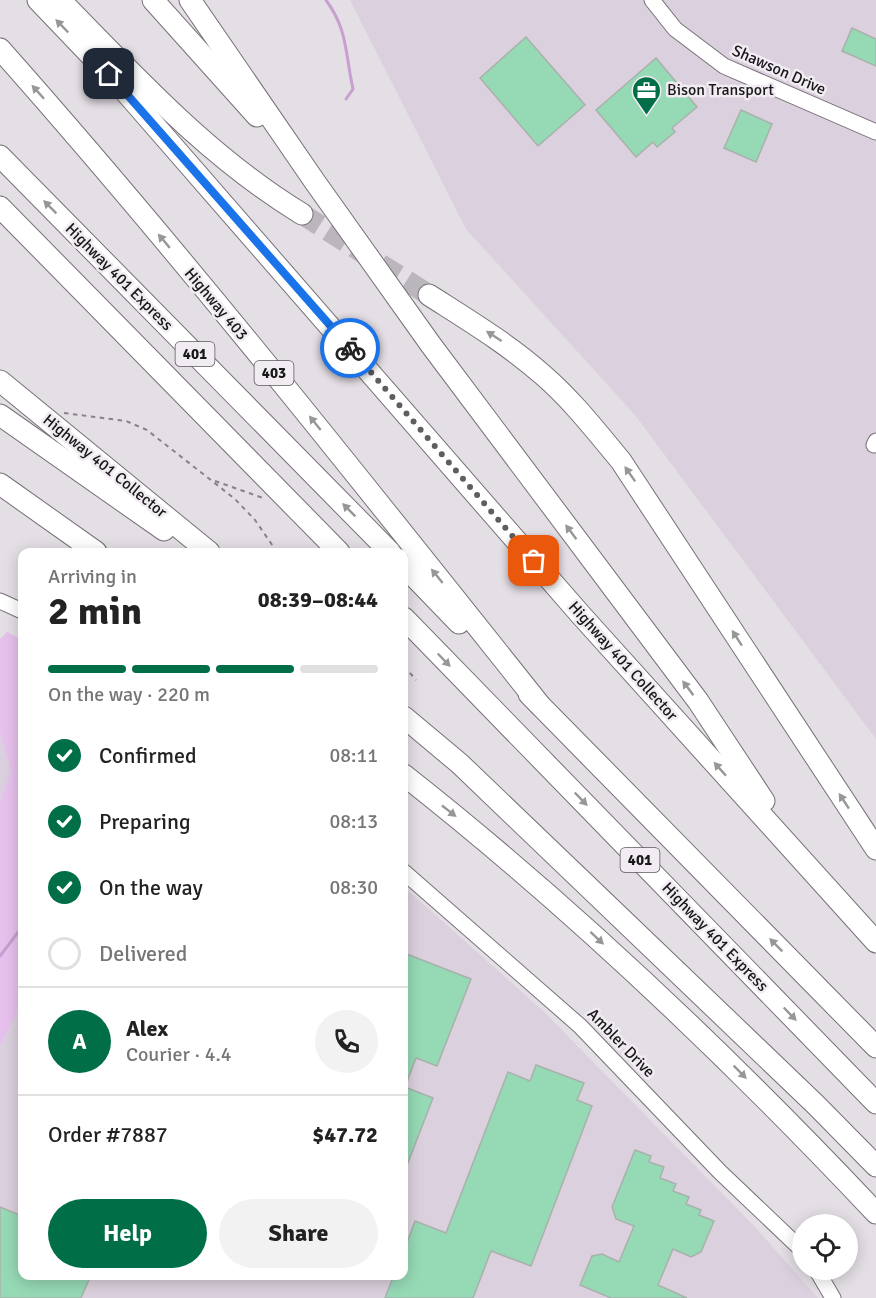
<!DOCTYPE html>
<meta charset="utf-8">
<style>
body{margin:0;font-family:Signika,sans-serif;background:#f2f2f2;color:#222;height:100vh;display:flex;flex-direction:column;font-size:22px;white-space:nowrap}
*{box-sizing:border-box;margin:0}
p{font-size:20px;color:#767676}
.icon{flex:none;width:33px;height:33px;fill:none;stroke:currentColor;stroke-width:2;stroke-linecap:round;stroke-linejoin:round}
.map{position:relative;flex:1;overflow:hidden}
.side{position:absolute;left:18px;top:548px;width:390px;height:732px;display:flex;flex-direction:column;background:#fff;border-radius:12px;box-shadow:0 3px 15px #0003}
.side>*{flex:none}
.fabs{position:absolute;left:792px;top:1214px;display:grid;gap:12px}
.fabs a{display:grid;place-items:center;width:66px;height:66px;border-radius:50%;background:#fff;box-shadow:0 3px 15px #0003;font-size:30px}
.pin{position:absolute;display:grid;place-items:center;width:51px;height:51px;color:#fff;margin:-26px;border-radius:12px;box-shadow:0 3px 9px #0006}
.courier{position:absolute;display:grid;place-items:center;width:60px;height:60px;margin:-30px;border:4px solid #1a73e8;border-radius:50%;background:#fff;color:#222;box-shadow:0 2px 8px #0007}
.overview em{font-style:normal;font-weight:800}
.overview div{display:flex;flex-direction:column-reverse}
.overview{display:flex;align-items:center;justify-content:space-between;height:102px;padding:0 30px}
h1{font-size:39px;font-weight:800;line-height:45px}
.bar{display:grid;grid-template-columns:repeat(4,1fr);gap:9px 6px;align-content:center;height:72px;padding:0 30px}
.bar i{height:8px;border-radius:4px;background:#e0e0e0}
.bar .selected{background:#006f47}
.bar p{grid-column:span 4}
.line{display:flex;align-items:center;gap:15px;padding:0 30px;border-top:2px solid #e0e0e0}
.line div{flex:1}
.round{display:grid;place-items:center;flex:none;width:63px;height:63px;border-radius:32px;background:#f2f2f2}
ol{padding:0 30px;list-style:none}
li{display:flex;align-items:center;gap:18px;height:66px}
li p{margin-inline-start:auto}
li .icon{padding:6px;border-radius:50%;background:#006f47;color:#fff;stroke-width:4}
li:last-child{color:#767676}
li i{width:33px;height:33px;border:3px solid #e0e0e0;border-radius:50%}
.action{display:flex;gap:12px;margin-top:auto;padding:12px 30px}
.action a{flex:1;height:69px;border-radius:36px;background:#006f47;color:#fff;font-size:24px;font-weight:800;line-height:69px;text-align:center}
.action a+a{background:#f2f2f2;color:#222}
.map>svg:first-child{display:block}
.built{fill:#dbd0dd}
.green{fill:#e6c1ed}
.lines{fill:none;stroke-linecap:round;stroke-linejoin:round}
.stream{stroke:#c99fd1;stroke-width:3}
.building{fill:#96d9b5;stroke:#a9b1ac;stroke-width:1.5}
.highway-tunnel{stroke:#bbb6bc;stroke-width:21;stroke-dasharray:21 10;stroke-linecap:butt}
.minor-casing{stroke:#767177;stroke-width:17}
.highway-casing{stroke:#767177;stroke-width:23}
.path{stroke:#888389;stroke-width:2;stroke-dasharray:4.5 4.5;stroke-linecap:butt}
.minor{stroke:#fff;stroke-width:15}
.highway{stroke:#fff;stroke-width:21}
.oneway{fill:#989798}
.done{stroke:#605d61;stroke-width:6;stroke-dasharray:0 10.8}
.route{stroke:#1a73e8;stroke-width:8}
.labels{text-anchor:middle;dominant-baseline:central;stroke-width:5;stroke-linejoin:round;paint-order:stroke}
.shield{fill:#f1ebf2;stroke:#5a575b;stroke-width:1.5}
.shield-label{font-size:15px;font-weight:bold;fill:#19171a}
.street-label{font-size:16px;fill:#19171a;stroke:#f1ebf2}
.poi-label{font-size:16px;fill:#19171a;stroke:#f1ebf2;text-anchor:start}
</style>
<div class="map">
<svg width="876" height="1298" viewBox="0 0 876 1298">
<rect width="100%" height="100%" fill="#e4dee5"/>
<!-- built -->
<g class="built">
<path d="M350 0H876V739L635 415 466 229Z"/>
<path d="M0 734 11 771 0 801Z"/>
<path d="M404 887 542 1010 753 1225 818 1298H0V1046L22 1003V1275H404Z"/>
</g>
<!-- green -->
<path class="green" d="M7 632 22 640V1003L0 1046V801L11 771 0 734V639Z"/>
<g class="lines">
<!-- stream -->
<g class="stream">
<path d="M326 0C348 30 345 53 353 89L346 99"/>
<path d="M0 956 22 927"/>
</g>
</g>
<!-- building -->
<g class="building">
<path d="M852 28 876 39V66L842 51Z"/>
<path d="M526 37 585 105 538 146 480 78Z"/>
<path d="M656 58 697 107 672 128 675 132 657 147 653 142 636 157 596 110Z"/>
<path d="M741 110 772 124 756 162 724 148Z"/>
<path d="M404 953 471 979 437 1066 416 1058 405 1087 433 1098 404 1173Z"/>
<path d="M536 1065 584 1083 577 1100 592 1106 531 1266 491 1251 473 1298H385L394 1275H404V1251L415 1221 446 1233 508 1072 530 1081Z"/>
<path d="M635 1150 651 1156 649 1162 664 1167 660 1178 676 1184 673 1191 689 1197 686 1204 701 1210 699 1215 714 1221 701 1252 691 1257 673 1249 658 1285 687 1298H611L580 1285 592 1256 602 1254 619 1262 634 1226 616 1219 612 1207Z"/>
<path d="M0 1207 22 1216V1275H91L81 1298H0Z"/>
</g>
<g class="lines">
<!-- highway-tunnel -->
<path class="highway-tunnel" d="M302 214 429 295"/>
<defs>
<g id="minor">
<path d="M652 0 675 29 724 66 876 132"/>
<path d="M874 445 876 441"/>
<path d="M0 601 22 611"/>
<path d="M404 872 580 1026 720 1172 802 1250"/>
<path d="M816 1269 833 1298"/>
</g>
<g id="highway">
<path d="M38 0 123 89 580 614 876 942"/>
<path d="M60 0C137 78 207 156 302 214"/>
<path d="M153 0 257 116"/>
<path d="M190 0 315 182 431 345 698 701 764 801"/>
<path d="M0 49C188 261 363 483 539 704"/>
<path d="M0 156 390 552"/>
<path d="M0 207 339 552"/>
<path d="M429 295C468 320 508 344 543 375 572 400 596 431 621 461L876 849"/>
<path d="M0 381 209 552"/>
<path d="M0 415 164 530"/>
<path d="M0 484 96 552"/>
<path d="M404 566 459 623"/>
<path d="M404 618 876 1103"/>
<path d="M529 694 876 1047"/>
<path d="M404 717 459 763 816 1105 876 1166"/>
<path d="M404 775C573 908 728 1056 876 1213"/>
</g>
</defs>
<!-- minor casing -->
<use href="#minor" class="minor-casing"/>
<!-- highway casing -->
<use href="#highway" class="highway-casing"/>
<!-- path -->
<g class="path">
<path d="M64 413 126 421 147 430 235 499 255 520 277 552"/>
<path d="M215 481 263 498"/>
<path d="M404 666 416 680"/>
</g>
<!-- minor -->
<use href="#minor" class="minor"/>
<!-- highway -->
<use href="#highway" class="highway"/>
</g>
<!-- one-way arrows -->
<defs><path id="oneway-solid" d="M-6-.8H1V-3.2L6.5 0L1 3.2V.8H-6Z" transform="scale(1.5)"/></defs>
<g class="oneway">
<use href="#oneway-solid" transform="translate(62 26) rotate(-134)"/>
<use href="#oneway-solid" transform="translate(38 92) rotate(-132)"/>
<use href="#oneway-solid" transform="translate(50 207) rotate(-135)"/>
<use href="#oneway-solid" transform="translate(164 241) rotate(-130)"/>
<use href="#oneway-solid" transform="translate(494 336) rotate(-147)"/>
<use href="#oneway-solid" transform="translate(315 423) rotate(-129)"/>
<use href="#oneway-solid" transform="translate(630 474) rotate(-125)"/>
<use href="#oneway-solid" transform="translate(349 510) rotate(-135)"/>
<use href="#oneway-solid" transform="translate(571 532) rotate(-127)"/>
<use href="#oneway-solid" transform="translate(437 576) rotate(-129)"/>
<use href="#oneway-solid" transform="translate(737 638) rotate(-123)"/>
<use href="#oneway-solid" transform="translate(444 660) rotate(46)"/>
<use href="#oneway-solid" transform="translate(688 688) rotate(-127)"/>
<use href="#oneway-solid" transform="translate(720 769) rotate(-132)"/>
<use href="#oneway-solid" transform="translate(581 799) rotate(46)"/>
<use href="#oneway-solid" transform="translate(844 801) rotate(-123)"/>
<use href="#oneway-solid" transform="translate(449 811) rotate(38)"/>
<use href="#oneway-solid" transform="translate(597 938) rotate(43)"/>
<use href="#oneway-solid" transform="translate(776 945) rotate(-135)"/>
<use href="#oneway-solid" transform="translate(790 1014) rotate(46)"/>
<use href="#oneway-solid" transform="translate(740 1072) rotate(45)"/>
</g>
<g class="lines">
<!-- done -->
<path class="done" d="M350 348 534 561"/>
<!-- route -->
<path class="route" d="M109 74 350 348"/>
</g>
<!-- icons -->
<defs>
<symbol id="office-pin" viewBox="-11 -11 22 30"><path d="M0 17L-7.5 6A9.5 9.5 0 1 1 7.5 6Z" fill="#006f47" stroke="#f1ebf2"/><path d="M-6-3h4V-5.5h4V-3h4V5H-6ZM-1-4.5V-3h2v-1.5ZM-6 0V1H6V0Z" fill="#fff"/></symbol>
</defs>
<g fill-rule="evenodd">
<use href="#office-pin" x="630" y="74" width="33" height="45"/>
</g>
<g class="labels">
<!-- shield labels -->
<g class="shield">
<rect x="175.5" y="342" width="39" height="24" rx="4.5"/>
<rect x="254.5" y="361" width="39" height="24" rx="4.5"/>
<rect x="620.5" y="848" width="39" height="24" rx="4.5"/>
</g>
<g class="shield-label">
<text x="195" y="354">401</text>
<text x="274" y="373">403</text>
<text x="640" y="860">401</text>
</g>
<!-- street labels -->
<g class="street-label">
<text transform="translate(779 70) rotate(24)">Shawson Drive</text>
<text transform="translate(119 277) rotate(45)">Highway 401 Express</text>
<text transform="translate(216 304) rotate(50)">Highway 403</text>
<text transform="translate(105 466) rotate(39)">Highway 401 Collector</text>
<text transform="translate(623 661) rotate(48)">Highway 401 Collector</text>
<text transform="translate(715 937) rotate(46)">Highway 401 Express</text>
<text transform="translate(621 1043) rotate(46)">Ambler Drive</text>
</g>
<!-- poi labels -->
<g class="poi-label">
<text x="667" y="90">Bison Transport</text>
</g>
</g>
</svg>
<div class="fabs">
<a><svg class="icon" aria-label="locate" viewBox="0 0 24 24"><circle cx="12" cy="12" r="6"/><path d="M12 2v4M12 18v4M2 12h4M18 12h4"/></svg></a>
</div>
<div class="pin" style="left:534px;top:561px;background:#ea580c"><svg class="icon" aria-label="bag" viewBox="0 0 24 24"><path d="M5 8h14l-1 12H6zM9 8a3 3 0 0 1 6 0"/></svg></div>
<div class="pin" style="left:109px;top:74px;background:#1f2937"><svg class="icon" aria-label="home" viewBox="0 0 24 24"><path d="M3 11l9-7 9 7M6 9v11h12V9"/></svg></div>
<div class="courier" style="left:350px;top:348px"><svg class="icon" aria-label="bike" viewBox="0 0 24 24"><circle cx="6" cy="16" r="4"/><circle cx="18" cy="16" r="4"/><path d="M6 16l4-8h5l3 8M10 8l3 8H6M13 5h3"/></svg></div>
<section class="side">
<div class="overview"><div><h1>2 min</h1><p>Arriving in</p></div><em>08:39–08:44</em></div>
<div class="bar"><i class="selected"></i><i class="selected"></i><i class="selected"></i><i></i><p>On the way · 220 m</p></div>
<ol>
<li><svg class="icon" aria-label="check" viewBox="0 0 24 24"><path d="M5 12l5 5 9-10"/></svg>Confirmed<p>08:11</p></li>
<li><svg class="icon" aria-label="check" viewBox="0 0 24 24"><path d="M5 12l5 5 9-10"/></svg>Preparing<p>08:13</p></li>
<li><svg class="icon" aria-label="check" viewBox="0 0 24 24"><path d="M5 12l5 5 9-10"/></svg>On the way<p>08:30</p></li>
<li><i></i>Delivered</li>
</ol>
<div class="line" style="height:108px"><b class="round" style="background:#006f47;color:#fff">A</b><div><b>Alex</b><p>Courier · 4.4</p></div><a class="round"><svg class="icon" aria-label="phone" viewBox="0 0 24 24"><path d="M5 4h4l2 5-3 2q2 4 5 5l2-3 5 2v4C11 20 4 13 5 4z"/></svg></a></div>
<div class="line" style="height:78px"><div>Order #7887</div><b>$47.72</b></div>
<div class="action"><a>Help</a><a>Share</a></div>
</section>
</div>
